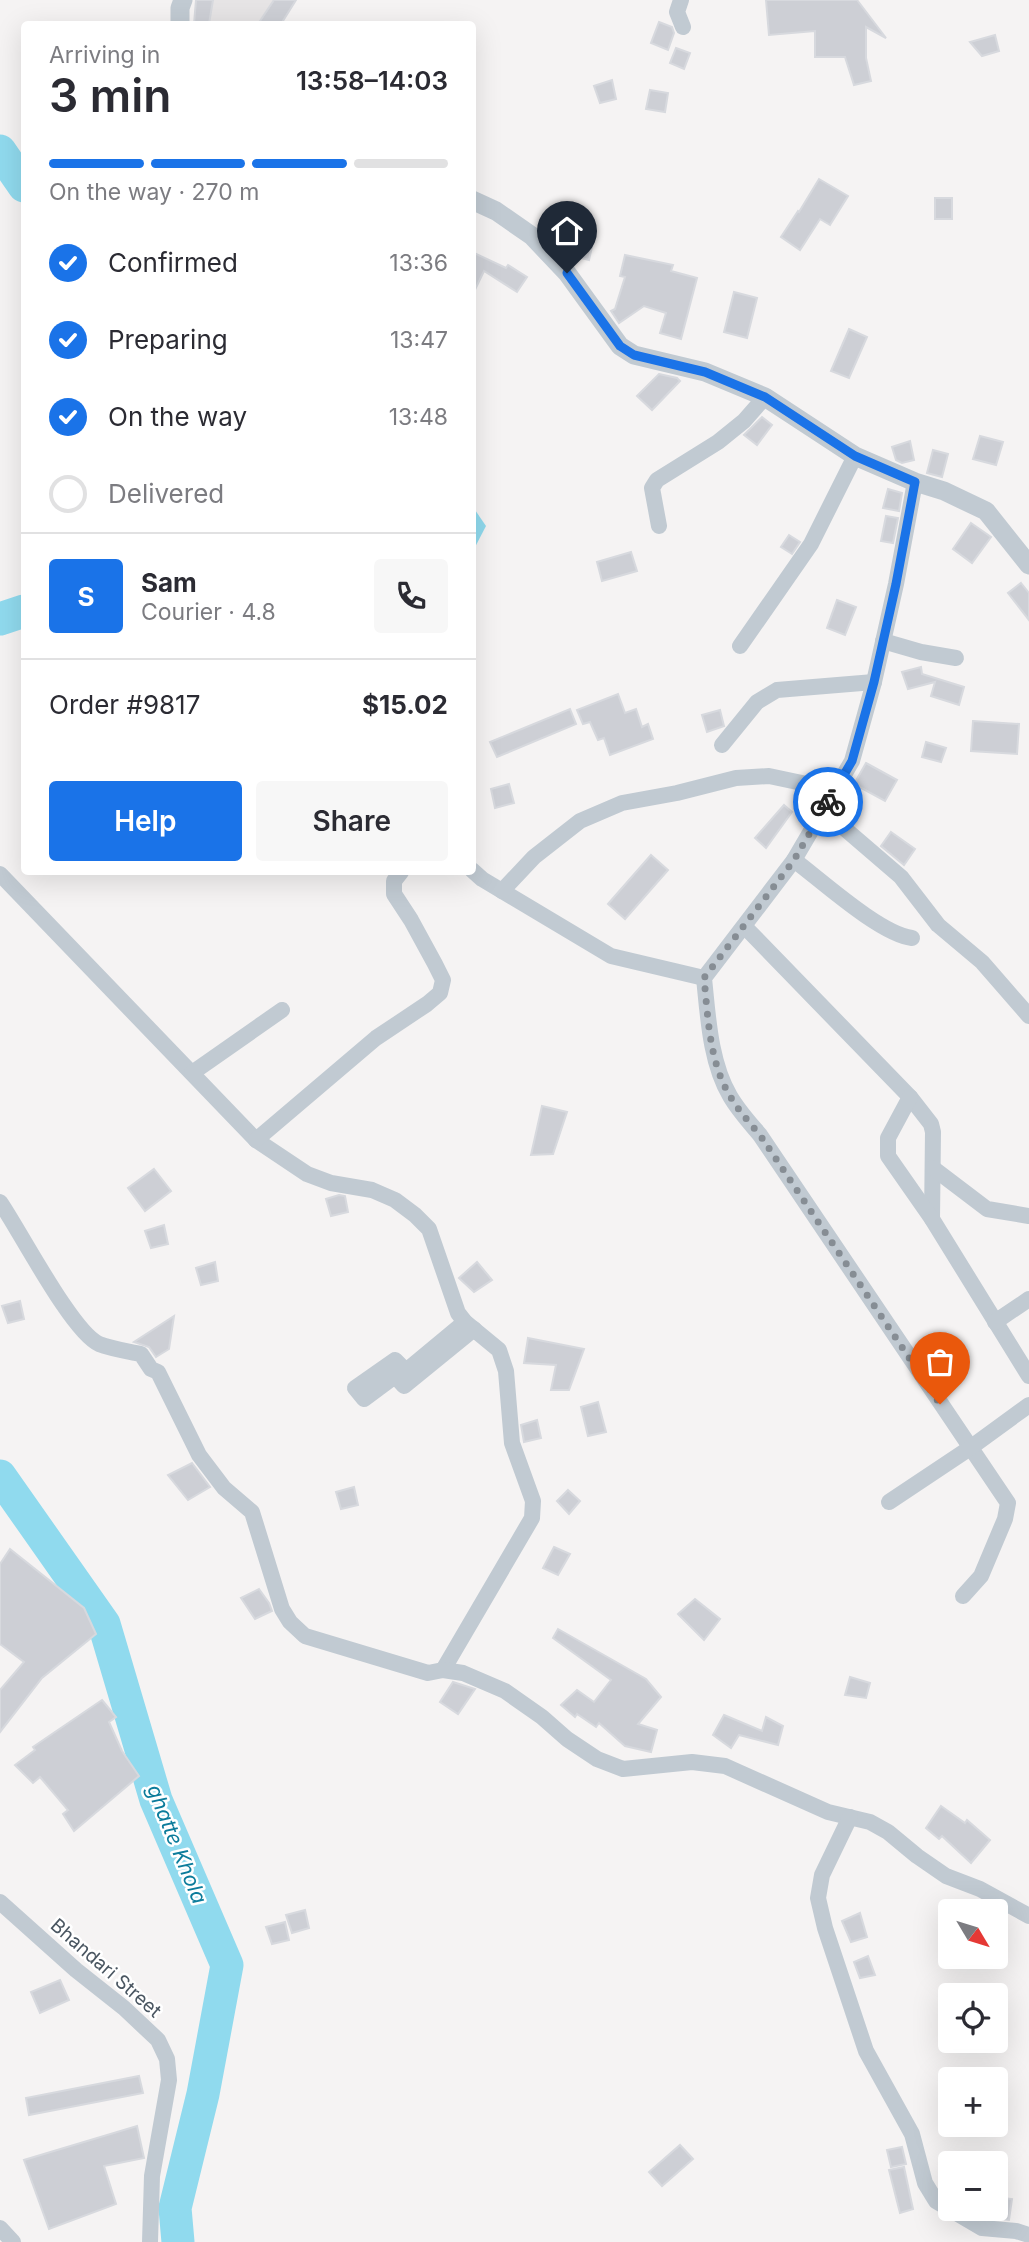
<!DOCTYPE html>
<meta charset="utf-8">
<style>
body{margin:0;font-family:Inter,sans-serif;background:#f7f7f7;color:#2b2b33;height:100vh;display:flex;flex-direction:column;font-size:26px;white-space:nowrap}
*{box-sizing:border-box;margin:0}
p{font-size:23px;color:#7c7c81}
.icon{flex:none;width:38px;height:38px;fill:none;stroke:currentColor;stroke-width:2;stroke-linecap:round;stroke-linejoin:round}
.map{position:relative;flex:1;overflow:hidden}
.side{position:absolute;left:21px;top:21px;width:455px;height:854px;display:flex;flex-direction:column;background:#fff;border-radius:7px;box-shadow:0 7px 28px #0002}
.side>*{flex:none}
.needle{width:46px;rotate:128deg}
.fabs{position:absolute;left:938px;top:1899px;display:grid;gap:14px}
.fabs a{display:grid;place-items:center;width:70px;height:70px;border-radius:7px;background:#fff;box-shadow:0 7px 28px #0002;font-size:35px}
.pin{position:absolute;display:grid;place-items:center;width:60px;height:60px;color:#fff;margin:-72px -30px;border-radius:50% 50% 50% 0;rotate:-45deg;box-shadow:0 0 7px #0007}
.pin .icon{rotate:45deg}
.courier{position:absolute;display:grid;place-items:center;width:70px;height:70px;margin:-35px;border:5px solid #1a73e8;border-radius:50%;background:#fff;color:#222;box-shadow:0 2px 9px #0007}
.overview em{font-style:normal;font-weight:600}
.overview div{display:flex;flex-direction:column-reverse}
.overview{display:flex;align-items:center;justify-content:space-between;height:119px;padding:0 28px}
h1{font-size:46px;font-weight:600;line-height:52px}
.bar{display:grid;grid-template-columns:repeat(4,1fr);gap:10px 7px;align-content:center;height:84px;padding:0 28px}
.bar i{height:9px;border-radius:5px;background:#e1e1e2}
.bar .current{background:#1a73e8}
.bar p{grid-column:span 4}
.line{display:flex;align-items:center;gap:18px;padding:0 28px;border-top:2px solid #e1e1e2}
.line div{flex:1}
.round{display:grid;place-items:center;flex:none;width:74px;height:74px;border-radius:7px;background:#f7f7f7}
ol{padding:0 28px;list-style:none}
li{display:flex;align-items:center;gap:21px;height:77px}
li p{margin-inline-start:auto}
li .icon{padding:7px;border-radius:50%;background:#1a73e8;color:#fff;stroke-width:4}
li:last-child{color:#7c7c81}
li i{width:38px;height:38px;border:4px solid #e1e1e2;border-radius:50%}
.button{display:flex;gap:14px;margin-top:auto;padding:14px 28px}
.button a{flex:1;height:80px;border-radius:7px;background:#1a73e8;color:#fff;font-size:28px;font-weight:600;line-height:80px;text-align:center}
.button a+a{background:#f7f7f7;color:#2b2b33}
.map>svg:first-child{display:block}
.education{fill:#e6e4e5}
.water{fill:#90daee}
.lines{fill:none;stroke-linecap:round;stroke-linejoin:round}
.river{stroke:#90daee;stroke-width:33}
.building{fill:#cdcfd5;stroke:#d7d9de;stroke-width:2}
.minor{stroke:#c1cad2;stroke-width:16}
.tertiary{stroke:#c1cad2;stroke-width:19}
.done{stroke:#868d94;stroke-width:7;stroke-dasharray:0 12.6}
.route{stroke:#1a73e8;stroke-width:9}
.labels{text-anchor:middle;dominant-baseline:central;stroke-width:5;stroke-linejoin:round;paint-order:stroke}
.street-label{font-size:19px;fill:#4a5661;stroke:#fff}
.water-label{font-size:21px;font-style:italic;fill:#0c7c9b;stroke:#fff}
</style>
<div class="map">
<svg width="1029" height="2242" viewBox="0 0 1029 2242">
<rect width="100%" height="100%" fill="#f5f3f3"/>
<!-- education -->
<path class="education" d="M196 0H296L281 24H194Z"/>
<!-- water -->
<path class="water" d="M473 507 486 526 473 551 472 507Z"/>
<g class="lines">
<!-- river -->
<g class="river">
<path d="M0 151 24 186"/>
<path d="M0 619 24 611"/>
<path d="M0 1476 104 1624 156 1800 227 1965 203 2094 175 2208 178 2242"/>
</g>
</g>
<!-- building -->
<g class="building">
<path d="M196 0H213L209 24H194Z"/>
<path d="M274 0H296L281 24H258Z"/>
<path d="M766 0H857L886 38 866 27V58L871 81 854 85 845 57H815V31L769 35Z"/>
<path d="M659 22 672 27 674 33 668 50 651 43Z"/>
<path d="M995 35 999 51 982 56 970 42Z"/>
<path d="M676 48 690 53 684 69 670 63Z"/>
<path d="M612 80 616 99 600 103 594 86Z"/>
<path d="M650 90 668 93 665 112 646 109Z"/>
<path d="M819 179 848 196 830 225 820 219 800 250 781 237 798 211 799 212Z"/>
<rect x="935" y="198" width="17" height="21"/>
<path d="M575 233 594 238 589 260 569 255Z"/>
<path d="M472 252 506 268 508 265 527 277 517 292 484 271 472 296Z"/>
<path d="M625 255 673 265 671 271 697 278 681 339 660 333 666 313 644 306 619 323 611 311 615 309 625 277 620 276Z"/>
<path d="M734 292 757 298 747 338 724 332Z"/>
<path d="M849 329 867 337 849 378 831 371Z"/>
<path d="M659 374 677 378 680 381 652 410 637 396Z"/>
<path d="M762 417 772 425 757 445 744 435Z"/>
<path d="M980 436 1003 442 996 465 973 459Z"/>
<path d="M910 441 914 460 902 463 896 460 892 447Z"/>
<path d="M933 450 948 454 942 477 927 473Z"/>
<path d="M888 489 902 493 899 511 883 508Z"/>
<path d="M886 516 898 518 893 543 881 541Z"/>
<path d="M971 523 991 537 972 563 953 549Z"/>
<path d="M789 535 800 542 792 554 781 547Z"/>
<path d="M631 552 637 571 602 581 597 562Z"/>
<path d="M1021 583 1029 593V620L1008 593Z"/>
<path d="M837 600 856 607 845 635 827 628Z"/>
<path d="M921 667 922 674 964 687 959 705 931 696 935 682 908 689 902 672Z"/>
<path d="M618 694 625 713 636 709 642 727 648 724 653 739 610 755 604 738 598 740 590 722 583 724 577 710Z"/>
<path d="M570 709 576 724 497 757 490 742Z"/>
<path d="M720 710 724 726 707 732 702 715Z"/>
<path d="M973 721 1019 724 1017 754 971 751Z"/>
<path d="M926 742 946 748 941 762 922 757Z"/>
<path d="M866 763 897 780 885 801 854 784Z"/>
<path d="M509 784 514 803 495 808 491 789Z"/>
<path d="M784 805 792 812 766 848 755 838Z"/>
<path d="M891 832 915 849 904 865 881 846Z"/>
<path d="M651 855 668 870 625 919 608 904Z"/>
<path d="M542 1106 567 1112 553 1154 531 1155Z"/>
<path d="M154 1169 171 1191 145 1211 128 1188Z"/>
<path d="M339 1195 345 1196 348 1212 331 1216 326 1199Z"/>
<path d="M164 1225 168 1244 151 1248 145 1231Z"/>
<path d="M215 1262 218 1281 201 1285 196 1268Z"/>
<path d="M477 1262 492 1280 474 1292 459 1278Z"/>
<path d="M20 1301 24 1319 8 1323 2 1306Z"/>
<path d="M174 1316 169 1349 156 1357 149 1347 134 1342Z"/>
<path d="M528 1338 584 1349 569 1390H551L556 1365 524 1363Z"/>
<path d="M598 1402 606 1432 588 1436 581 1407Z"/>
<path d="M537 1420 541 1438 524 1442 521 1425Z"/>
<path d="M192 1463 210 1487 188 1500 168 1475Z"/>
<path d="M354 1487 358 1505 341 1509 336 1492Z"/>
<path d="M568 1490 580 1501 569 1514 557 1501Z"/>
<path d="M554 1547 570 1554 558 1575 543 1568Z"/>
<path d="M10 1549 84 1608 96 1634 42 1678 0 1732V1690L24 1662 0 1644V1564Z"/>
<path d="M259 1589 269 1603 272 1611 255 1619 241 1598Z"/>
<path d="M695 1599 720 1619 704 1640 678 1614Z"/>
<path d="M558 1629 646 1679 661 1697 638 1724 657 1730 651 1752 625 1746 599 1723 596 1727 577 1714 575 1717 561 1705 577 1690 594 1702 611 1680 553 1638Z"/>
<path d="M850 1677 870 1683 866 1698 845 1695Z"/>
<path d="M453 1682 475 1689 458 1714 440 1702Z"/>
<path d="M102 1700 116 1717 109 1722 122 1751 139 1776 74 1831 63 1814 68 1810 40 1777 33 1783 15 1765 35 1750 33 1747Z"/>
<path d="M724 1715 762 1731 766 1717 783 1726 778 1745 739 1735 731 1748 713 1735Z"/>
<path d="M941 1806 965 1823 967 1820 990 1840 971 1863 942 1836 939 1839 926 1828Z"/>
<path d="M305 1910 309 1928 292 1933 286 1915Z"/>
<path d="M860 1913 867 1937 851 1942 842 1921Z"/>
<path d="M285 1922 289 1940 272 1944 266 1927Z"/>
<path d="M868 1956 875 1975 860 1978 854 1962Z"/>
<path d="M60 1980 69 2000 40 2013 31 1992Z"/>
<path d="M139 2076 143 2093 29 2115 26 2098Z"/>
<path d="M137 2126 144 2158 104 2166 116 2204 49 2229 24 2160Z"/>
<path d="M680 2145 693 2159 662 2186 649 2172Z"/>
<path d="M902 2147 906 2164 891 2167 887 2150Z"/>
<path d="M904 2167 913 2209 900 2213 889 2170Z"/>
<path d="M996 2197 1012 2199 1009 2220 994 2218Z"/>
</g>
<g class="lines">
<!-- minor -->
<g class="minor">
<path d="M681 0 677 12 683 27"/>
<path d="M915 482 896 584 874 682 852 761 794 860 704 978C708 1016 710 1062 730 1096 738 1110 749 1122 760 1135L1008 1503 1005 1519 981 1576 963 1596"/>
<path d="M659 526 652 488 657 480 718 442 744 421 765 397"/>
<path d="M883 641 921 652 956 658"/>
<path d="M740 646 811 544 855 456"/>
<path d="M722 745 757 702 777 690 874 682"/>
<path d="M823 810 901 877 938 925 982 962 1029 1016"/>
<path d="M794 860C822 881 880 934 912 938"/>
<path d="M472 870 482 879 611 956 704 978"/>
<path d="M0 874 256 1140 307 1174 331 1183 372 1190 395 1200 415 1215 429 1229 458 1313 465 1322 499 1350 506 1371 512 1443 533 1501 532 1518 443 1670"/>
<path d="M502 891 534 857 580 821 622 803 677 793 736 778 769 776 835 790"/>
<path d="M745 927 910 1097 931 1124 933 1132 932 1219"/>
<path d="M192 1073 282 1010"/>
<path d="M910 1097 888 1138V1156L932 1219 1029 1376"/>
<path d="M256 1140 376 1038 427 1004 440 993 443 980 435 964 411 920 394 894V881L401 872"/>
<path d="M933 1168 987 1209 1029 1216"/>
<path d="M0 1202C20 1231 72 1332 99 1344 112 1349 127 1351 141 1354L151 1369 158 1372 199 1455 224 1488 252 1512 282 1609 290 1622 305 1636 428 1673 443 1670 463 1673 505 1691 542 1717 567 1739 597 1759 623 1769 692 1762 725 1766 828 1812 870 1822 888 1832 917 1856 946 1876 980 1889 1029 1916"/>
<path d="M465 1322 406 1371 395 1360 355 1388 364 1399 395 1376 404 1386 474 1329"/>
<path d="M995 1322 1029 1299"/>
<path d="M889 1502 970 1448 1029 1405"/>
<path d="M850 1817 822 1875 818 1898 825 1928 866 2051 912 2134 925 2183 936 2201 982 2228 1016 2231 1029 2235"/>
<path d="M0 1902 76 1970 124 2008 158 2040 167 2059 169 2080 152 2176 150 2242"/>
<path d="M0 2228 13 2242"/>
</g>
<!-- tertiary -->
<g class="tertiary">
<path d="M180 24V8L183 0"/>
<path d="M472 200 496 211 532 236 567 273 620 346 634 355 705 372 765 397 855 456 915 482 944 491 986 511 1029 565"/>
</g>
</g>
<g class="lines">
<!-- done -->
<path class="done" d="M828 802 794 860 704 978C708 1016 709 1062 730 1096 738 1110 749 1122 760 1135L940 1404"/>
<!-- route -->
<path class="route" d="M567 273 620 346 634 355 705 372 765 397 855 456 915 482 896 584 874 682 852 761 828 802"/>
</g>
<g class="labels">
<!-- street labels -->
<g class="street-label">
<text transform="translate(106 1968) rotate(41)">Bhandari Street</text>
</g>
<!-- water labels -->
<g class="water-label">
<text transform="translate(177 1844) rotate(68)">ghatte Khola</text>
</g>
</g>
</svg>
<div class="fabs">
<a><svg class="needle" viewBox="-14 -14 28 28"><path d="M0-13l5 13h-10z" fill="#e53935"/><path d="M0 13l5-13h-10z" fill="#7c7c81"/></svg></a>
<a><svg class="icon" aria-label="locate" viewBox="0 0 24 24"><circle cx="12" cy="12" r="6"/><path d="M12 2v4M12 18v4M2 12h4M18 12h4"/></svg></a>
<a>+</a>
<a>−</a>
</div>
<div class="pin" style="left:940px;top:1404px;background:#ea580c"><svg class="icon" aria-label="bag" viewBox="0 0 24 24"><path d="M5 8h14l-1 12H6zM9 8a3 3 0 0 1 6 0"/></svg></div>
<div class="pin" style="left:567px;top:273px;background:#1f2937"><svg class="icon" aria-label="home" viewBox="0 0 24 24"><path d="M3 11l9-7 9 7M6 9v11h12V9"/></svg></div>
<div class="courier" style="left:828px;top:802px"><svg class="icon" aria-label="bike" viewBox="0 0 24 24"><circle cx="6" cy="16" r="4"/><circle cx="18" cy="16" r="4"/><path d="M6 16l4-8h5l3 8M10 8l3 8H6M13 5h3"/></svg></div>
<section class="side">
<div class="overview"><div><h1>3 min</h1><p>Arriving in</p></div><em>13:58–14:03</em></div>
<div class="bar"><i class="current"></i><i class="current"></i><i class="current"></i><i></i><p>On the way · 270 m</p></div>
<ol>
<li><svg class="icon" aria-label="check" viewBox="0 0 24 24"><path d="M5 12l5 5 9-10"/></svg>Confirmed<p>13:36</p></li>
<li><svg class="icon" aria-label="check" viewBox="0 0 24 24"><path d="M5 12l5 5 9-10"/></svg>Preparing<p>13:47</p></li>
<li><svg class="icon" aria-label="check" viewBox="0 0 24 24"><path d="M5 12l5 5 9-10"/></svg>On the way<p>13:48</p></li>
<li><i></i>Delivered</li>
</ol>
<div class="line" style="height:126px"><b class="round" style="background:#1a73e8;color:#fff">S</b><div><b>Sam</b><p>Courier · 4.8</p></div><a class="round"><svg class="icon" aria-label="phone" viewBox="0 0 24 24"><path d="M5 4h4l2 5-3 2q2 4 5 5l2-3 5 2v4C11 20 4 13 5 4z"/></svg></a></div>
<div class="line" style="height:91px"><div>Order #9817</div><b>$15.02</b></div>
<div class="button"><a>Help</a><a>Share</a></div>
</section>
</div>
